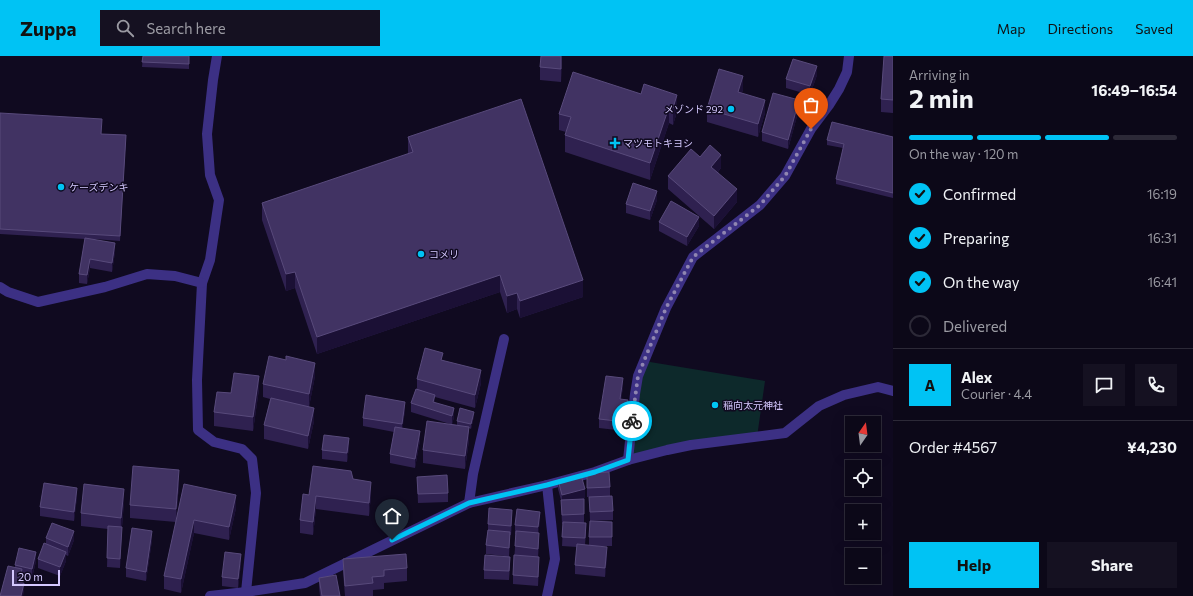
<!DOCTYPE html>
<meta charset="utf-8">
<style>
body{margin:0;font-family:Commissioner,"Noto Sans JP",sans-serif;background:#151121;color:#f1f3f6;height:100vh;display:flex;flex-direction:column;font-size:15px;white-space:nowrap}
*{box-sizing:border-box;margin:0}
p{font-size:13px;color:#9a9aa2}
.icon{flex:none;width:22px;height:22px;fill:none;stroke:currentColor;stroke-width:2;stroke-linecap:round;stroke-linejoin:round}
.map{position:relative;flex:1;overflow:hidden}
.panel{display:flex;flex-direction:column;background:#0c0818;width:300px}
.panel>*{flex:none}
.needle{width:26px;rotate:14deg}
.tools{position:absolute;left:845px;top:360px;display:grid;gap:8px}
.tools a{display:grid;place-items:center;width:36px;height:36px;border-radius:0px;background:#0c0818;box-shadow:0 4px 16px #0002,0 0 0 1px #2c2937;font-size:20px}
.scale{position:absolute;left:12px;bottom:10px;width:48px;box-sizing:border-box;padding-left:4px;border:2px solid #d5c9ff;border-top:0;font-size:11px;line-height:14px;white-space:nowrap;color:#d5c9ff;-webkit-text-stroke:3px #100a20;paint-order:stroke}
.pin{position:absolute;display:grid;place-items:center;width:34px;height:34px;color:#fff;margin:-41px -17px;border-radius:50% 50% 50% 0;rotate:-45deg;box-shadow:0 0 4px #0007}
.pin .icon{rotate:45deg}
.courier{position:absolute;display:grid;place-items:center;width:40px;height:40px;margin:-20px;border:3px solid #00c3f4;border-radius:50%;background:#fff;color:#222;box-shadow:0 1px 5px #0007}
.summary em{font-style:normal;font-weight:700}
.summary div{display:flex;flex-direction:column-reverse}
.summary{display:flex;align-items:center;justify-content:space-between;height:68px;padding:0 16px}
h1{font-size:26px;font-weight:700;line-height:30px}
.bar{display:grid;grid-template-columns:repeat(4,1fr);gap:6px 4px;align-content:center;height:48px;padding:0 16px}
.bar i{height:5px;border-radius:3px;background:#2c2937}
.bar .active{background:#00c3f4}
.bar p{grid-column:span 4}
.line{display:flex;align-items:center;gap:10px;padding:0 16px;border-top:1px solid #2c2937}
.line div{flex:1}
.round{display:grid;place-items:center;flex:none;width:42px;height:42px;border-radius:0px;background:#151121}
ol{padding:0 16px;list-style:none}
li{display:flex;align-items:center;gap:12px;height:44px}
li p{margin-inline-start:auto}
li .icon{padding:4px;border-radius:50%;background:#00c3f4;color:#111;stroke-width:4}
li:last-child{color:#9a9aa2}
li i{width:22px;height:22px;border:2px solid #2c2937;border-radius:50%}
.action{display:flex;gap:8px;margin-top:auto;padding:8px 16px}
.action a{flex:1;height:46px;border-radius:0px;background:#00c3f4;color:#111;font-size:16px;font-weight:700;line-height:46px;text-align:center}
.action a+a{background:#151121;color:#f1f3f6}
header{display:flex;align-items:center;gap:24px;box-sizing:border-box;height:56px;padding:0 20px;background:#00c3f4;color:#111}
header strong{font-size:19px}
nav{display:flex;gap:22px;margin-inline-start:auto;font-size:14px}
.search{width:280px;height:36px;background:#151121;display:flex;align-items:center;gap:10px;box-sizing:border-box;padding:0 14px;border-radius:0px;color:#9a9aa2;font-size:15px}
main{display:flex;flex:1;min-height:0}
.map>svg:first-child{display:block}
.green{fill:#0d292b}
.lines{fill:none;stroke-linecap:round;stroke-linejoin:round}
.minor{stroke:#3c3084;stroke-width:10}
.wall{fill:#2f2150}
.shaded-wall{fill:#1b1035}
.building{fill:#413363;stroke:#584a7b}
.done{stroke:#9086b1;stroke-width:4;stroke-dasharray:0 7.2}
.route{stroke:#00c3f4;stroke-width:5}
.poi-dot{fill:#00c3f4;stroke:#100a20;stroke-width:1.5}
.labels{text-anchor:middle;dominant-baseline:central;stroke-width:3;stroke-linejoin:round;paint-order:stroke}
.poi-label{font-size:10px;fill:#d5c9ff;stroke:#100a20;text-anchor:start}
</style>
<header>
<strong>Zuppa</strong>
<div class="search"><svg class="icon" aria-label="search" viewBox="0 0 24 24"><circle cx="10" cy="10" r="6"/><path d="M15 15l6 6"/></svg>Search here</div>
<nav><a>Map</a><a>Directions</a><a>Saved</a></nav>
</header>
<main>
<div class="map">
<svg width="893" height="540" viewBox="0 0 893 540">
<rect width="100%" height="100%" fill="#100a20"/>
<!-- green -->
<path class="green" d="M644 305 765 325 757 381 628 404Z"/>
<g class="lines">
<!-- minor -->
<g class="minor">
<path d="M217 0 213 24 207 78 210 119 219 144 210 204 202 227 197 324 198 374 214 386 242 393 252 403 256 437 246 536"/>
<path d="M0 231 8 236 38 246 105 231 147 218 175 220 202 227"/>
<path d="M628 404 635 338 638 320 666 252 693 201 760 149 785 120 811 73 829 49 839 33 847 16 849 0"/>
<path d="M469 447 473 418 504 283"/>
<path d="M210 540 246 536 305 527 469 447 547 429 595 416 628 404 667 394 691 389 785 377 819 350 844 339 878 331 893 335"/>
<path d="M547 540 555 503 547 429"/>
</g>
</g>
<!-- wall -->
<g class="wall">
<path d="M143 0H189V13L142 11Z"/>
<path d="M562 0 561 26 540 24V11Z"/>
<path d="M893 0V57L881 56V43Z"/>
<path d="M817 19 810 39 786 32V23Z"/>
<path d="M644 28 677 56 673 69 669 67 650 124 565 96V79L566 76 559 74V58L641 38Z"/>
<path d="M743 33 742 37 765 57 758 81 707 66V53Z"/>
<path d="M799 53 788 93 762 85V76Z"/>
<path d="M0 57 101 78 126 79 120 185 94 183 115 196 112 216 90 212 87 228 79 227V218L85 183 0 178Z"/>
<path d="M408 81 583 241 520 262 517 253 507 257 500 236 317 298 295 232 286 235 262 164V147L408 98Z"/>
<path d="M893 81V142L836 128V123L843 92 827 89V84Z"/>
<path d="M700 101 721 112 718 116 737 146 714 173 668 133V120Z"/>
<path d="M657 144 650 164 626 157V148Z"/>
<path d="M659 166 699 170 687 190 659 175Z"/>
<path d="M443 304 481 327 475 352 435 341V347L454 361 452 368 457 369V365L474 360 471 373 469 372V384L465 413 423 407V394L450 368 411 356V347L417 334V323Z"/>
<path d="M315 320 309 351 314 365 308 393 264 383V369L270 343 263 341V328Z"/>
<path d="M623 331 621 343 628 353 625 375 599 372V363Z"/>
<path d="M259 333 253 375 214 370V356L231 337Z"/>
<path d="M405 355 402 372 420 384 415 412 390 407V398L394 376 363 370V362Z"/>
<path d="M349 391 347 406 322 403V394Z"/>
<path d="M587 417 610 431V440L613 455V464L590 465 589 441H587Z"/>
<path d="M417 421 448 437V446L418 447Z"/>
<path d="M353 423 371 439 369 460 316 453 313 479 300 477V464L309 439Z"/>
<path d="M558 424 585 442 583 443 584 458V467L586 476 585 489H589V481L612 475V490H596L607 500 605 521 575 518V509L577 491 562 490 563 468H562L561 444 558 433Z"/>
<path d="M179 427 176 466 130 462V449Z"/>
<path d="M184 428 236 452 229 484 194 477 181 537 164 533V520Z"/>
<path d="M77 441 74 465 40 460V451Z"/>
<path d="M124 446 122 471 120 512 107 511 108 473 81 470V457Z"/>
<path d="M512 463 511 479H510L509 501 510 510 509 524 484 523V514L504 500 486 498V489L488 474V468Z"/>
<path d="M540 465 538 477 539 486 538 501 539 510 538 530 513 528V519L516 478H515V469Z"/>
<path d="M46 482 74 484 68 500 66 499V505L60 520 38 512V503L46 488Z"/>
<path d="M152 484 146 525 126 521V512Z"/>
<path d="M343 503 407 512V525L384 527V533L373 534V540H345L343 516Z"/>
<path d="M36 505 32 522 22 520 21 526 24 536 15 512V509Z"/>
<path d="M241 507 238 532 222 530V521Z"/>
<path d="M319 522 340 540H320L319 531Z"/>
</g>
<!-- shaded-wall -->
<g class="shaded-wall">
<path d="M561 0H562L561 26Z"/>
<path d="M817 10V19L810 39V30Z"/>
<path d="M743 20V33L738 49V36Z"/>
<path d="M677 39V56L673 69V52Z"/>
<path d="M765 44V57L758 81V68Z"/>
<path d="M799 44V53L788 93V84Z"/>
<path d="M669 51V67L650 124V107Z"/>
<path d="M721 99V112L711 124V111Z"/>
<path d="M737 133V146L714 173V160Z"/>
<path d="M657 135V144L650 164V155Z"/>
<path d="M699 161V170L687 190V181Z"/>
<path d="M115 187V196L112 216V207Z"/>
<path d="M90 203V212L87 228V219Z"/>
<path d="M295 216V232L286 235V218Z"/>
<path d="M500 219V236L317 298V281Z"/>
<path d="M583 224V241L520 262V245Z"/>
<path d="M517 237V253L507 257V240Z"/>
<path d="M315 307V320L309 351V338Z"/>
<path d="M481 314V327L475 352V339Z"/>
<path d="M259 320V333L253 375V361Z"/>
<path d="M623 322V331L620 352V343Z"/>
<path d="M435 339V348L433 355V346Z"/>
<path d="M628 344V353L625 375V366Z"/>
<path d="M405 346V355L402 377V368Z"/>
<path d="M314 352V365L308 393V380Z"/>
<path d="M454 352V361L452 369V360Z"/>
<path d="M474 356V360L471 373V368Z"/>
<path d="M469 371V384L465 413V400Z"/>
<path d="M420 375V384L415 412V403Z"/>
<path d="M349 382V391L347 406V397Z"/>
<path d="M179 414V427L176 466V453Z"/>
<path d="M371 426V439L369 460V447Z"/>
<path d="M77 432V441L74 465V456Z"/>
<path d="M124 433V446L122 471 120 512 121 462Z"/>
<path d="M585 433V442L562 448V439Z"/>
<path d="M236 439V452L229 484V471Z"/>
<path d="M316 440V453L313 479V466Z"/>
<path d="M512 454V463L511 479V470Z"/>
<path d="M540 456V465L538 480V471Z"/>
<path d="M194 464V477L181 537V523Z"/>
<path d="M74 475V484L68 500V491Z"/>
<path d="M152 475V484L146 525V516Z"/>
<path d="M510 476V485L509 501V492Z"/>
<path d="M539 477V486L538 502V493Z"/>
<path d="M607 491V500L605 521V512Z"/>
<path d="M36 496V505L32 522V513Z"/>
<path d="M66 496V505L60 520V511Z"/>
<path d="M241 498V507L238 532V523Z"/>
<path d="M539 501V510L538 530V521Z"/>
<path d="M22 513V522L19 535V526Z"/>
<path d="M24 527V536L23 540H21Z"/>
</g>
<!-- building -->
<g class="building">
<path d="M143 0H189V8L142 6Z"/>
<path d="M541 0H561V13L540 11Z"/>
<path d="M884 0H893V44L881 43Z"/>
<path d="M793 3 817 10 810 30 786 23Z"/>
<path d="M719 13 743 20 738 36 765 44 758 68 707 53Z"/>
<path d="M573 16 641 38 644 28 677 39 673 52 669 51 650 107 565 79 571 61 559 58Z"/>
<path d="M773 37 799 44 788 84 762 76Z"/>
<path d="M521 43 583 224 520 245 517 237 507 240 500 219 317 281 295 216 286 218 262 147 413 96 408 81Z"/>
<path d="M0 57 102 63 101 78 126 79 120 180 0 173Z"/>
<path d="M832 66 893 81V137L836 123 844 88 827 84Z"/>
<path d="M710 89 721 99 711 111 737 133 714 160 668 120 691 93 700 101Z"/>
<path d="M633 127 657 135 650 155 626 148Z"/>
<path d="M671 145 699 161 687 181 659 166Z"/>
<path d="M85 182 115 187 112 207 90 203 87 219 79 218Z"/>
<path d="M425 292 443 297 441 304 481 314 475 339 417 323Z"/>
<path d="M269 300 286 304V300L315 307 309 338 263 328Z"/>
<path d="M234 317 259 320 253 361 214 356 217 336 231 337Z"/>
<path d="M606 320 623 322 620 343 628 344 625 366 599 363Z"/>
<path d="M416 333 435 339 433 346 454 352 452 360 411 347Z"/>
<path d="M366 339 405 346 402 368 363 362Z"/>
<path d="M271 342 314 352 308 380 264 369Z"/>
<path d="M460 352 474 356 471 368 457 365Z"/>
<path d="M427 365 469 371 465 400 423 394Z"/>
<path d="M395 371 420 375 415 403 390 398Z"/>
<path d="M324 379 349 382 347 397 322 394Z"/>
<path d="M133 410 179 414 176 453 130 449Z"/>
<path d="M313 410 351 415 353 423 371 426 369 447 316 440 313 466 300 464 303 438 309 439Z"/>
<path d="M609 416 610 431 587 432V417Z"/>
<path d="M447 419 448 437 418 438 417 421Z"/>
<path d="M581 419 585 433 562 439 558 424Z"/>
<path d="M44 427 77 432 74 456 40 451Z"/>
<path d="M84 428 124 433 121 462 81 457Z"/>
<path d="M184 428 236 439 229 471 194 464 181 523 164 520Z"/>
<path d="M612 440 613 455 590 456 589 441Z"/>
<path d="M584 443V458L562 459 561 444Z"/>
<path d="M489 452 512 454 511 470 488 468Z"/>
<path d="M517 453 540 456 538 471 515 469Z"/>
<path d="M590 465 612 466V481H589Z"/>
<path d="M563 466 586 467 585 482 562 481Z"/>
<path d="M52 467 74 475 68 491 46 482Z"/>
<path d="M108 470 122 471 120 503 107 502Z"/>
<path d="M132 472 152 475 146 516 126 512Z"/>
<path d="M488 474 510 476 509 492 486 489Z"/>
<path d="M516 475 539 477 538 493 515 490Z"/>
<path d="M44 487 66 496 60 511 38 503Z"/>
<path d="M577 488 607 491 605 512 575 509Z"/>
<path d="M19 492 36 496 32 513 15 509Z"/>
<path d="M225 496 241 498 238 523 222 521Z"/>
<path d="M406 498 407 512 384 514V520L372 521 373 527 345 530 343 503Z"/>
<path d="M485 499 510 501 509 515 484 514Z"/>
<path d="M514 499 539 501 538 521 513 519Z"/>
<path d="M8 510 22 513 19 526 24 527 21 540H0Z"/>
<path d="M336 519 340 540H322L319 522Z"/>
</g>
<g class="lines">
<!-- done -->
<path class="done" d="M632 365 638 320 644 305 666 252 693 201 760 149 785 120 811 73"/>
<!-- route -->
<path class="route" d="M392 484 469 447 547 429 595 416 628 404 632 365"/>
</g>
<!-- markers -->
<g class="poi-dot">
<circle cx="731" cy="53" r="4"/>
<path d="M613 81h4v4h4v4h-4v4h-4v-4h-4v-4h4z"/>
<circle cx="61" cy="131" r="4"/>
<circle cx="421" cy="198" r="4"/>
<circle cx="715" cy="349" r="4"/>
</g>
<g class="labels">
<!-- poi labels -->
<g class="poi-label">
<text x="723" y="53" text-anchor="end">メゾンド 292</text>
<text x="623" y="87">マツモトキヨシ</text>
<text x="69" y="131">ケーズデンキ</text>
<text x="429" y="198">コメリ</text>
<text x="723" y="349">稲向太元神社</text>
</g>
</g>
</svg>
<div class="tools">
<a><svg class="needle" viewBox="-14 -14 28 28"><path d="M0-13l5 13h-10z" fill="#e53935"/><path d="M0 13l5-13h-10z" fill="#9a9aa2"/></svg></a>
<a><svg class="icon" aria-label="locate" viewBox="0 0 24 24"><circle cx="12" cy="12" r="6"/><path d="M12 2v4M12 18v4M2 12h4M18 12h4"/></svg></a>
<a>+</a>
<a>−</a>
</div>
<div class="scale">20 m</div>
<div class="pin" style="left:811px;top:73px;background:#ea580c"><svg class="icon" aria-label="bag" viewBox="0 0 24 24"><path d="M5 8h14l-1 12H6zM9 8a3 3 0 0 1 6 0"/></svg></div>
<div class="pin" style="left:392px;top:484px;background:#1f2937"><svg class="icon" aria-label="home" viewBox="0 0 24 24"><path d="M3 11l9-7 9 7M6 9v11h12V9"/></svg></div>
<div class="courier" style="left:632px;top:365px"><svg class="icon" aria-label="bike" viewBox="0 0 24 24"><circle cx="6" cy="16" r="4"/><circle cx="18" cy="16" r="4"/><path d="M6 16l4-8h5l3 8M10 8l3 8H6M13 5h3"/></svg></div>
</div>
<section class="panel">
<div class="summary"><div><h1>2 min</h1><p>Arriving in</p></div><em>16:49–16:54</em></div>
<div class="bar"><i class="active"></i><i class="active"></i><i class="active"></i><i></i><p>On the way · 120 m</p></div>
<ol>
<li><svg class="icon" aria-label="check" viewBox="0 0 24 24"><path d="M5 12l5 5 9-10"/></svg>Confirmed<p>16:19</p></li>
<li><svg class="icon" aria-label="check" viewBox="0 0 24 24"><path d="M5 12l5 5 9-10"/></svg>Preparing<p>16:31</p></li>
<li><svg class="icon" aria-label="check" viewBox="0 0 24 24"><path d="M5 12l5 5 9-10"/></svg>On the way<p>16:41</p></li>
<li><i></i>Delivered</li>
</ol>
<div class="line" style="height:72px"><b class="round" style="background:#00c3f4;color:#111">A</b><div><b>Alex</b><p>Courier · 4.4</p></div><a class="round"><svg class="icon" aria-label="chat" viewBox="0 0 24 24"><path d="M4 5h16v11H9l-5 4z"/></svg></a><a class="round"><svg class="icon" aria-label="phone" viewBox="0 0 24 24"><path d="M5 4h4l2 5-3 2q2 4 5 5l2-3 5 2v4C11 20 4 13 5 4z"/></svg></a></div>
<div class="line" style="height:52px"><div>Order #4567</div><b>¥4,230</b></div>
<div class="action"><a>Help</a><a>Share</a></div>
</section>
</main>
